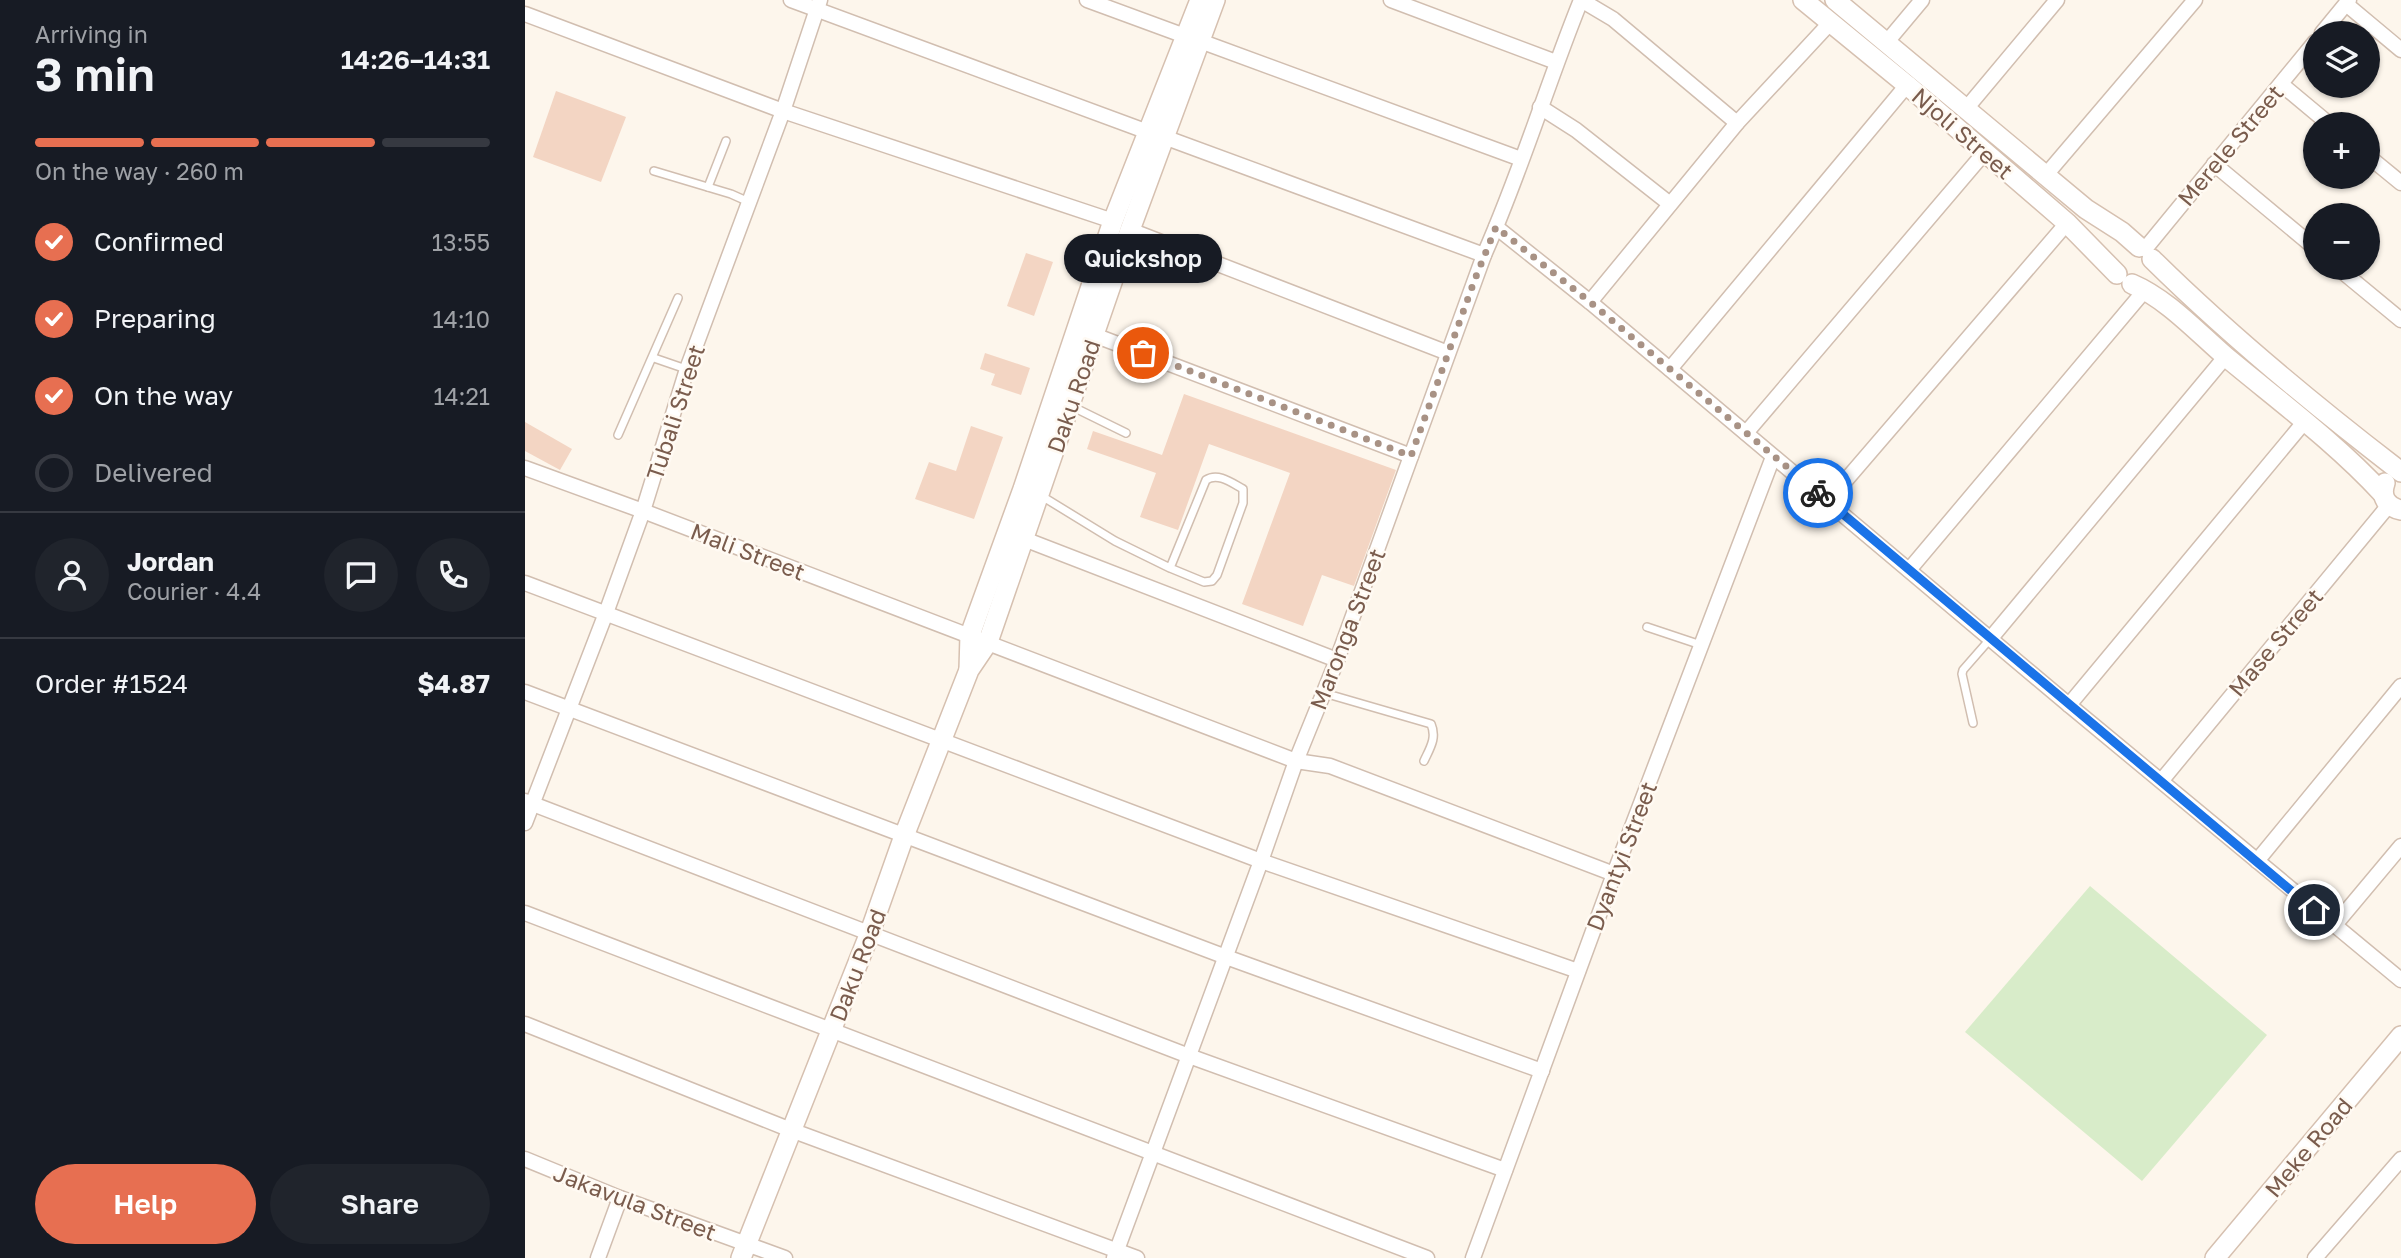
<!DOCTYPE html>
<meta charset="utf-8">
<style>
body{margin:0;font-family:"Golos Text",sans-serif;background:#20242c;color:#f1f3f6;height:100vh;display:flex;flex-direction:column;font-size:26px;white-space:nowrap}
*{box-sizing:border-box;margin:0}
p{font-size:23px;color:#9ea1a6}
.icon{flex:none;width:38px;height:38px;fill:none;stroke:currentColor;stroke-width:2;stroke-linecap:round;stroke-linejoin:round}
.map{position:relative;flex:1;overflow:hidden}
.details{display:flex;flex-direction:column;background:#171b24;width:525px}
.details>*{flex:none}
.controls{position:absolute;left:1778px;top:21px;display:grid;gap:14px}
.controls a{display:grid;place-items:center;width:77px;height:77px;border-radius:50%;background:#171b24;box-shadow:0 2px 5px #0004;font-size:35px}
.pin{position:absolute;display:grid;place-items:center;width:60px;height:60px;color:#fff;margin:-30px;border:4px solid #fff;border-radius:50%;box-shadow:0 2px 7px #0007}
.courier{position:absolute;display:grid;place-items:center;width:70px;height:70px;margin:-35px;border:5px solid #1a73e8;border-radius:50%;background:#fff;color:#222;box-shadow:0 2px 9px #0007}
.bubble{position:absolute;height:49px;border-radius:24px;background:#171b24;box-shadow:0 2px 5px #0004;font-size:23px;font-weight:600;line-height:49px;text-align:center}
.summary em{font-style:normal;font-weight:600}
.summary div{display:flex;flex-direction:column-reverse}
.summary{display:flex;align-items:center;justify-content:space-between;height:119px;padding:0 35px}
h1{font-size:46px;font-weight:600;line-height:52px}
.bar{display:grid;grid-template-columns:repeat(4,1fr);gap:10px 7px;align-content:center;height:84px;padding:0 35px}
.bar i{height:9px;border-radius:5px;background:#363941}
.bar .on{background:#e76f51}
.bar p{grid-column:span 4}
.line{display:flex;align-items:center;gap:18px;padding:0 35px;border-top:2px solid #363941}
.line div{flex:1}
.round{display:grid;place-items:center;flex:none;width:74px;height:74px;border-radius:37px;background:#20242c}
ol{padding:0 35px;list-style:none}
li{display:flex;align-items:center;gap:21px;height:77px}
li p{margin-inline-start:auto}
li .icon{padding:7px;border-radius:50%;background:#e76f51;color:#fff;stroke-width:4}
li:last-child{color:#9ea1a6}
li i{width:38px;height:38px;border:4px solid #363941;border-radius:50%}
.button{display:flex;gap:14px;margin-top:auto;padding:14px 35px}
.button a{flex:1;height:80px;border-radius:42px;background:#e76f51;color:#fff;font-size:28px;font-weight:600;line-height:80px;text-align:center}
.button a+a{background:#20242c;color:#f1f3f6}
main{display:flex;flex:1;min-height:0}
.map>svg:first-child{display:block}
.green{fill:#d8ecc9}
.building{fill:#f3d5c3}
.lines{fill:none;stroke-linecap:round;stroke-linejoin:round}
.lane-casing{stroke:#d1beb0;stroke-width:10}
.street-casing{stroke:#d1beb0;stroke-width:17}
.secondary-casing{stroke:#d6c0b0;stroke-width:22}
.lane{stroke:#fff;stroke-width:7}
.street{stroke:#fff;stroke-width:14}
.secondary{stroke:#fff;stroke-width:19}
.done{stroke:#a89285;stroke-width:7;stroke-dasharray:0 12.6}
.route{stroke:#1a73e8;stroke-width:9}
.labels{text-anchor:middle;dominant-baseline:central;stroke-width:5;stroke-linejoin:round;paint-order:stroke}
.street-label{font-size:23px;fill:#7a5c4d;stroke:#fffaf3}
</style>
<main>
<section class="details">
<div class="summary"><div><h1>3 min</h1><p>Arriving in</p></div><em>14:26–14:31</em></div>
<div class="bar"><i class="on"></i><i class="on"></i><i class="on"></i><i></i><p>On the way · 260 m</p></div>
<ol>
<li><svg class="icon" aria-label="check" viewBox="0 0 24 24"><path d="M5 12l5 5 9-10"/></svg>Confirmed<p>13:55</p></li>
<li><svg class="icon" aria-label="check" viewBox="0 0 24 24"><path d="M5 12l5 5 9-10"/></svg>Preparing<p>14:10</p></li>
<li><svg class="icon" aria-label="check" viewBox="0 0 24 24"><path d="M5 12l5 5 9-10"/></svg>On the way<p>14:21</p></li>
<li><i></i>Delivered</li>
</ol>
<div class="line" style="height:126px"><a class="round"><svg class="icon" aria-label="person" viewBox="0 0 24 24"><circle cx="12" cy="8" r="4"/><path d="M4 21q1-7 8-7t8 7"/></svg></a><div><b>Jordan</b><p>Courier · 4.4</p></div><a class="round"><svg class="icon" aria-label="chat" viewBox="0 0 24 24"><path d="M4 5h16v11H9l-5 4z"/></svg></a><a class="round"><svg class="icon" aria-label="phone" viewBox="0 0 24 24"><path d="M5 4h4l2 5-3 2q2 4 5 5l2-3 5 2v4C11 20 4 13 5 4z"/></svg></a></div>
<div class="line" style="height:91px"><div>Order #1524</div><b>$4.87</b></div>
<div class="button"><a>Help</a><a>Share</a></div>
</section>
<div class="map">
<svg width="1876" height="1258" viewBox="0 0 1876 1258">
<rect width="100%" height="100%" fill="#fdf6ec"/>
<!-- green -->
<path class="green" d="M1565 886 1742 1035 1617 1181 1440 1032Z"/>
<!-- building -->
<g class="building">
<path d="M31 91 101 117 76 182 8 157Z"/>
<path d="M501 253 528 262 509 316 482 306Z"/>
<path d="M460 353 505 368 496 395 466 385 470 374 455 369Z"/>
<path d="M659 394 871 470 829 586 797 575 778 626 717 604 765 473 684 444 653 530 615 517 631 473 562 449 568 431 637 455Z"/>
<path d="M0 422 47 449 35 470 0 451Z"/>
<path d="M446 426 478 437 449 519 390 499 404 462 431 471Z"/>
</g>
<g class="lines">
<defs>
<g id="lane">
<path d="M129 171 206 194 224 202"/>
<path d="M183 187 201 141"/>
<path d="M129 358 161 369"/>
<path d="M546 406 601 433"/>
<path d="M93 435 153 298"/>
<path d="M515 495 590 541 645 568 679 582 687 581 692 575 718 503V489C707 483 693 472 681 480L645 568"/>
<path d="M1122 627 1176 645"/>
<path d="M799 693 906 724C912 738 905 748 899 761"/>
<path d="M1448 723 1437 674 1438 670 1466 638"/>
</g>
<g id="street">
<path d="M266 0 623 132"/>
<path d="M562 0 660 36"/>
<path d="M866 0 1031 62"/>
<path d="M1056 0 1088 19 1212 123"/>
<path d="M1821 4 1876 50"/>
<path d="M0 14 258 111 588 221"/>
<path d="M1797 33 1824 0"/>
<path d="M675 41 996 159"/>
<path d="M1361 43 1397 0"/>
<path d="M1756 84 1804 124"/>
<path d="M1015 107 1051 130 1145 204"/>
<path d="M1440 110 1532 0"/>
<path d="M639 137 959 255"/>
<path d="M1843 156 1876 183"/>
<path d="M1689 164 1790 248"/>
<path d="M1520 176 1670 0"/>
<path d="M971 227 1065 302 1544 705 1876 980"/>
<path d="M605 230 923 353"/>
<path d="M1620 249 1790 42"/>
<path d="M1813 268 1876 320"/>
<path d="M1065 302 1212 123 1305 23"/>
<path d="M569 335 886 456"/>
<path d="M1145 369 1382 85"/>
<path d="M1221 433 1460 152"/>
<path d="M0 468 118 511 771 761 805 766 1089 874"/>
<path d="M1303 501 1542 223"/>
<path d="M499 539 812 660"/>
<path d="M1384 570 1620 290"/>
<path d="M0 583 736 861 1053 971"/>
<path d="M1466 638 1701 356"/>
<path d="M0 692 701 957 1017 1071"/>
<path d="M1544 705 1780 421"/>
<path d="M1637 780 1864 505"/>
<path d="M0 801 664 1056 980 1170"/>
<path d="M0 823 81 613 118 511 162 369 258 111 295 0"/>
<path d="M1732 861 1876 686"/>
<path d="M0 913 902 1258"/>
<path d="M1809 926 1876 846"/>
<path d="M0 1024 266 1130 612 1258"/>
<path d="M0 1159 95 1198 260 1258"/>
<path d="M73 1258 95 1198"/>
<path d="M589 1258 736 861 771 761 812 660 959 255C996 172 1022 84 1056 0"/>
<path d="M948 1258 1089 874 1248 457"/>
<path d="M1790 1258 1876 1159"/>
</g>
<g id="secondary">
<path d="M1278 0 1382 85 1542 223 1592 274"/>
<path d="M1310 0 1561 209 1597 232 1614 247"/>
<path d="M1627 259C1704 335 1790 406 1876 472"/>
<path d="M1607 284C1642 299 1671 331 1700 356 1754 401 1810 442 1858 494"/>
<path d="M1860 483C1855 497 1862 507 1876 510"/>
<path d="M444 669 445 635 498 489 588 221 675 0"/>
<path d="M216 1258 344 935 379 836 444 670 463 642 605 230 690 0"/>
<path d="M1690 1258 1876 1036"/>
</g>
</defs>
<!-- lane casing -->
<use href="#lane" class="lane-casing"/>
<!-- street casing -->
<use href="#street" class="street-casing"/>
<!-- secondary casing -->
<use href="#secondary" class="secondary-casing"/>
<!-- lane -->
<use href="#lane" class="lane"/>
<!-- street -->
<use href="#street" class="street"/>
<!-- secondary -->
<use href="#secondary" class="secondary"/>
</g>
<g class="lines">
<!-- done -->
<path class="done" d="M618 353 886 456 950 279 971 227 1065 302 1293 493"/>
<!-- route -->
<path class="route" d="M1293 493 1789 910"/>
</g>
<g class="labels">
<!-- street labels -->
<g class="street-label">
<text transform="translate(1438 133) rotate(41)">Njoli Street</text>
<text transform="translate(1705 145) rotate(-50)">Merele Street</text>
<text transform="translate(548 396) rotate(-71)">Daku Road</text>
<text transform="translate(150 412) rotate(-72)">Tubali Street</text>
<text transform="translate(223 551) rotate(21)">Mali Street</text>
<text transform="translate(822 629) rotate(-69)">Maronga Street</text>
<text transform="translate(1750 642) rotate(-50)">Mase Street</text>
<text transform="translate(1096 856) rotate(-69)">Dyantyi Street</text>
<text transform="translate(332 965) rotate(-69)">Daku Road</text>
<text transform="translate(1783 1147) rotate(-50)">Meke Road</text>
<text transform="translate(110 1202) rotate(21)">Jakavula Street</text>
</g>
</g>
</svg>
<div class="controls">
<a><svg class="icon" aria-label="layers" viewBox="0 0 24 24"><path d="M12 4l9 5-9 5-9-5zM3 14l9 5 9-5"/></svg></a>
<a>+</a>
<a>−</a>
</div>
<div class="pin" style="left:618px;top:353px;background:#ea580c"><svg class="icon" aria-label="bag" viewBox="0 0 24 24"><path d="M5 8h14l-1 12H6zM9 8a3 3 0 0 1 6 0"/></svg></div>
<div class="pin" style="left:1789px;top:910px;background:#1f2937"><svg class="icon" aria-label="home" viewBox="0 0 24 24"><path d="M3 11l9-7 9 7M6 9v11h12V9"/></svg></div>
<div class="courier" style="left:1293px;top:493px"><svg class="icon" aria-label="bike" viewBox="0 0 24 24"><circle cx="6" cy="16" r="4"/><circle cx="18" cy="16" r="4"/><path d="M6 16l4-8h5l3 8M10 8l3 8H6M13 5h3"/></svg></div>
<div class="bubble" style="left:539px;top:234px;width:158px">Quickshop</div>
</div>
</main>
